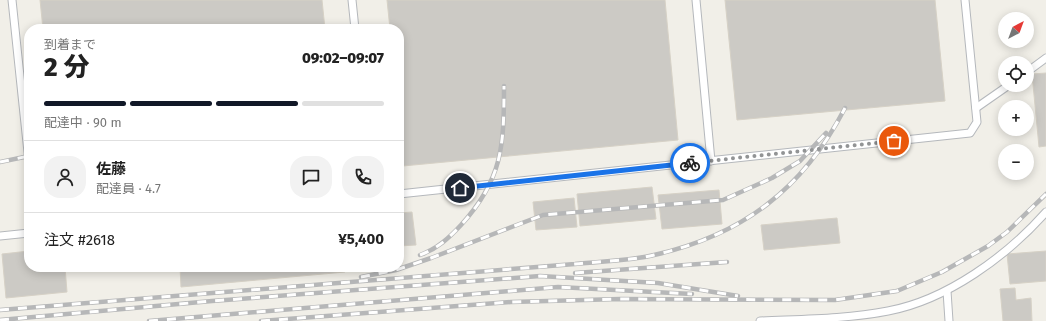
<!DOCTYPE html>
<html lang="ja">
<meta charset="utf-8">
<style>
body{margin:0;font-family:"Fira Sans","Noto Sans JP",sans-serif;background:#f2f2f2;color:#222;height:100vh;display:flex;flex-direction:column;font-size:15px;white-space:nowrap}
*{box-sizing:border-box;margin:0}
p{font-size:13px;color:#767676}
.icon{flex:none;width:22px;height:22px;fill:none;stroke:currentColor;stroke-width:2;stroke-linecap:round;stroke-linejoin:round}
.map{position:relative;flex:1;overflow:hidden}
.sheet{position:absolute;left:24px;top:24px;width:380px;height:248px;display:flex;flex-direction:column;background:#fff;border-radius:16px;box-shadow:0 2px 10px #0003}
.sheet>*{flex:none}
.needle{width:26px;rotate:41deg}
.tools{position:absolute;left:998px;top:12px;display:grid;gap:8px}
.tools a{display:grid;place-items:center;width:36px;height:36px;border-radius:50%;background:#fff;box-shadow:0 2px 10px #0003;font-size:20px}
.pin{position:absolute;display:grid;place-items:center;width:34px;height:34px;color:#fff;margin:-17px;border:2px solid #fff;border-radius:50%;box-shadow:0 1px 4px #0007}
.courier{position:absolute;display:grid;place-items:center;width:40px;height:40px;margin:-20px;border:3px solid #1a73e8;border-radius:50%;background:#fff;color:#222;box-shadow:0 1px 5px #0007}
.overview em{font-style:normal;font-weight:800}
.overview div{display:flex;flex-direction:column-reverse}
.overview{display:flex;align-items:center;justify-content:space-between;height:68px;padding:0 20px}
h1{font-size:26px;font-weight:800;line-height:30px}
.bar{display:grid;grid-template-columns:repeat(4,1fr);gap:6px 4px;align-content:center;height:48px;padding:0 20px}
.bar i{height:5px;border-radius:3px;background:#e0e0e0}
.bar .current{background:#111827}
.bar p{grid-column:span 4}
.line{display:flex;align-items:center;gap:10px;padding:0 20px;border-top:1px solid #e0e0e0}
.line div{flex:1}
.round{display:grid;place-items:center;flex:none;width:42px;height:42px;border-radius:16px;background:#f2f2f2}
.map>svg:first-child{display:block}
.building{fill:#cccac5;stroke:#d6d1c6}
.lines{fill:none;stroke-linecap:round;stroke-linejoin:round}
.lane-casing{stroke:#b5b8bc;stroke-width:9}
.lane{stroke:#fff;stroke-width:7}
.rail-casing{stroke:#b6b7b8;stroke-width:4.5}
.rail{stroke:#fff;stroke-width:3;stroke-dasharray:9;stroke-linecap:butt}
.done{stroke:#929495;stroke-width:4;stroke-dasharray:0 7.2}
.route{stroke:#1a73e8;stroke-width:5}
</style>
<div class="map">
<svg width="1046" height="321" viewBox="0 0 1046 321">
<rect width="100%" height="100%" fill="#f1efe8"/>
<!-- building -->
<g class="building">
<path d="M40 0H322L325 29H43Z"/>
<path d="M387 0H665L678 140 403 166 399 126V29H390Z"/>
<path d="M725 0H935L945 101 737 120Z"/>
<path d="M1046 73V146L1039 147 1032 74Z"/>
<path d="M652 187 656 219 580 226 577 194Z"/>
<path d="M719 190 722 224 662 229 658 195Z"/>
<path d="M574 198 577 227 536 230 533 202Z"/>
<path d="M412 212 416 245 399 246V213Z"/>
<path d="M837 218 840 243 764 250 761 225Z"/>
<path d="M29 251V267H65L67 292 6 298 2 254Z"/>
<path d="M1046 251V281L1010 284 1007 254Z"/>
<path d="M180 267H345V272L181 287Z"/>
<path d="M1015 288 1016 300 1031 298 1032 321H1003L1000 289Z"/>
</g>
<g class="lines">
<defs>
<g id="lane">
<path d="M12 0 29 162"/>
<path d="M352 0 355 29"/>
<path d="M696 0 711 161"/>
<path d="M1027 72 1046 58"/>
<path d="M976 108 1009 85"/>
<path d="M399 194 970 133 977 122 965 0"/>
<path d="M0 236 29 233"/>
<path d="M947 291 949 321"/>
<path d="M760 321C803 319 846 319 888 311 947 300 1007 256 1046 212"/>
</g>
</defs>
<!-- lane casing -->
<use href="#lane" class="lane-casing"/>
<!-- lane -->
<use href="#lane" class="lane"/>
<defs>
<g id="rail">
<path d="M0 162 29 156"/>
<path d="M420 255C437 249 449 238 461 225 503 179 504 145 504 86"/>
<path d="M575 273 727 262"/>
<path d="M361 277 396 270 431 258 543 215 723 200 772 178 800 161 826 133"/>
<path d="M0 310 575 264C601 261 629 261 654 255 743 235 803 189 845 108"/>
<path d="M0 320 212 301 540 276 658 283 738 296"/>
<path d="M149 321 558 287 692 294"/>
<path d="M261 321 511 302 620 299 835 300 897 291 942 272 988 246 1007 232 1046 194"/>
</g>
</defs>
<!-- rail casing -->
<use href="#rail" class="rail-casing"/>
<!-- rail -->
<use href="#rail" class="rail"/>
</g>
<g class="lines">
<!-- done -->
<path class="done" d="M690 163 894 141"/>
<!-- route -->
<path class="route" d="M460 188 690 163"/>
</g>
</svg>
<div class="tools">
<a><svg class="needle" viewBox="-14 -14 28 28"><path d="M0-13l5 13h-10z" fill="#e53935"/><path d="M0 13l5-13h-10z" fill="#767676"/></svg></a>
<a><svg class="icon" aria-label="locate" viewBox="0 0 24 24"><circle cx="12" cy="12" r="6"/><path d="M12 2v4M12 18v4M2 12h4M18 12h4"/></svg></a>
<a>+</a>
<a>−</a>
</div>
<div class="pin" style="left:894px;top:141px;background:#ea580c"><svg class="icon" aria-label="bag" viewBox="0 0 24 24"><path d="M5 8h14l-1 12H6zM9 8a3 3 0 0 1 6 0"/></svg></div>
<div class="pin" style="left:460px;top:188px;background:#1f2937"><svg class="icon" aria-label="home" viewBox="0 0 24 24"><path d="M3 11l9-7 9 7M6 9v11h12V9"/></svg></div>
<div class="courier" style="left:690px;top:163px"><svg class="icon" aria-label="bike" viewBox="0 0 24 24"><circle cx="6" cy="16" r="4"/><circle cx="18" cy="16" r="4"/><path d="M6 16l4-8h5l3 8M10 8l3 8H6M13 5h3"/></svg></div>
<section class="sheet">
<div class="overview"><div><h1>2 分</h1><p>到着まで</p></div><em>09:02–09:07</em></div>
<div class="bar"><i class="current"></i><i class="current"></i><i class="current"></i><i></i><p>配達中 · 90 m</p></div>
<div class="line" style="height:72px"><a class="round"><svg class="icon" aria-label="person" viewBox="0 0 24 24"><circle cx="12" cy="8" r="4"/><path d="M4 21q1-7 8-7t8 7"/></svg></a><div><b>佐藤</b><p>配達員 · 4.7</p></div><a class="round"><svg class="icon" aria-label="chat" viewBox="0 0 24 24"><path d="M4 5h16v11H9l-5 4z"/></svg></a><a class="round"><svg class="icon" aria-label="phone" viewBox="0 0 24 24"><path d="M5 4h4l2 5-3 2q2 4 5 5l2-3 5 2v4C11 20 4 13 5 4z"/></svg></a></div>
<div class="line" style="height:52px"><div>注文 #2618</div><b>¥5,400</b></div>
</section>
</div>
